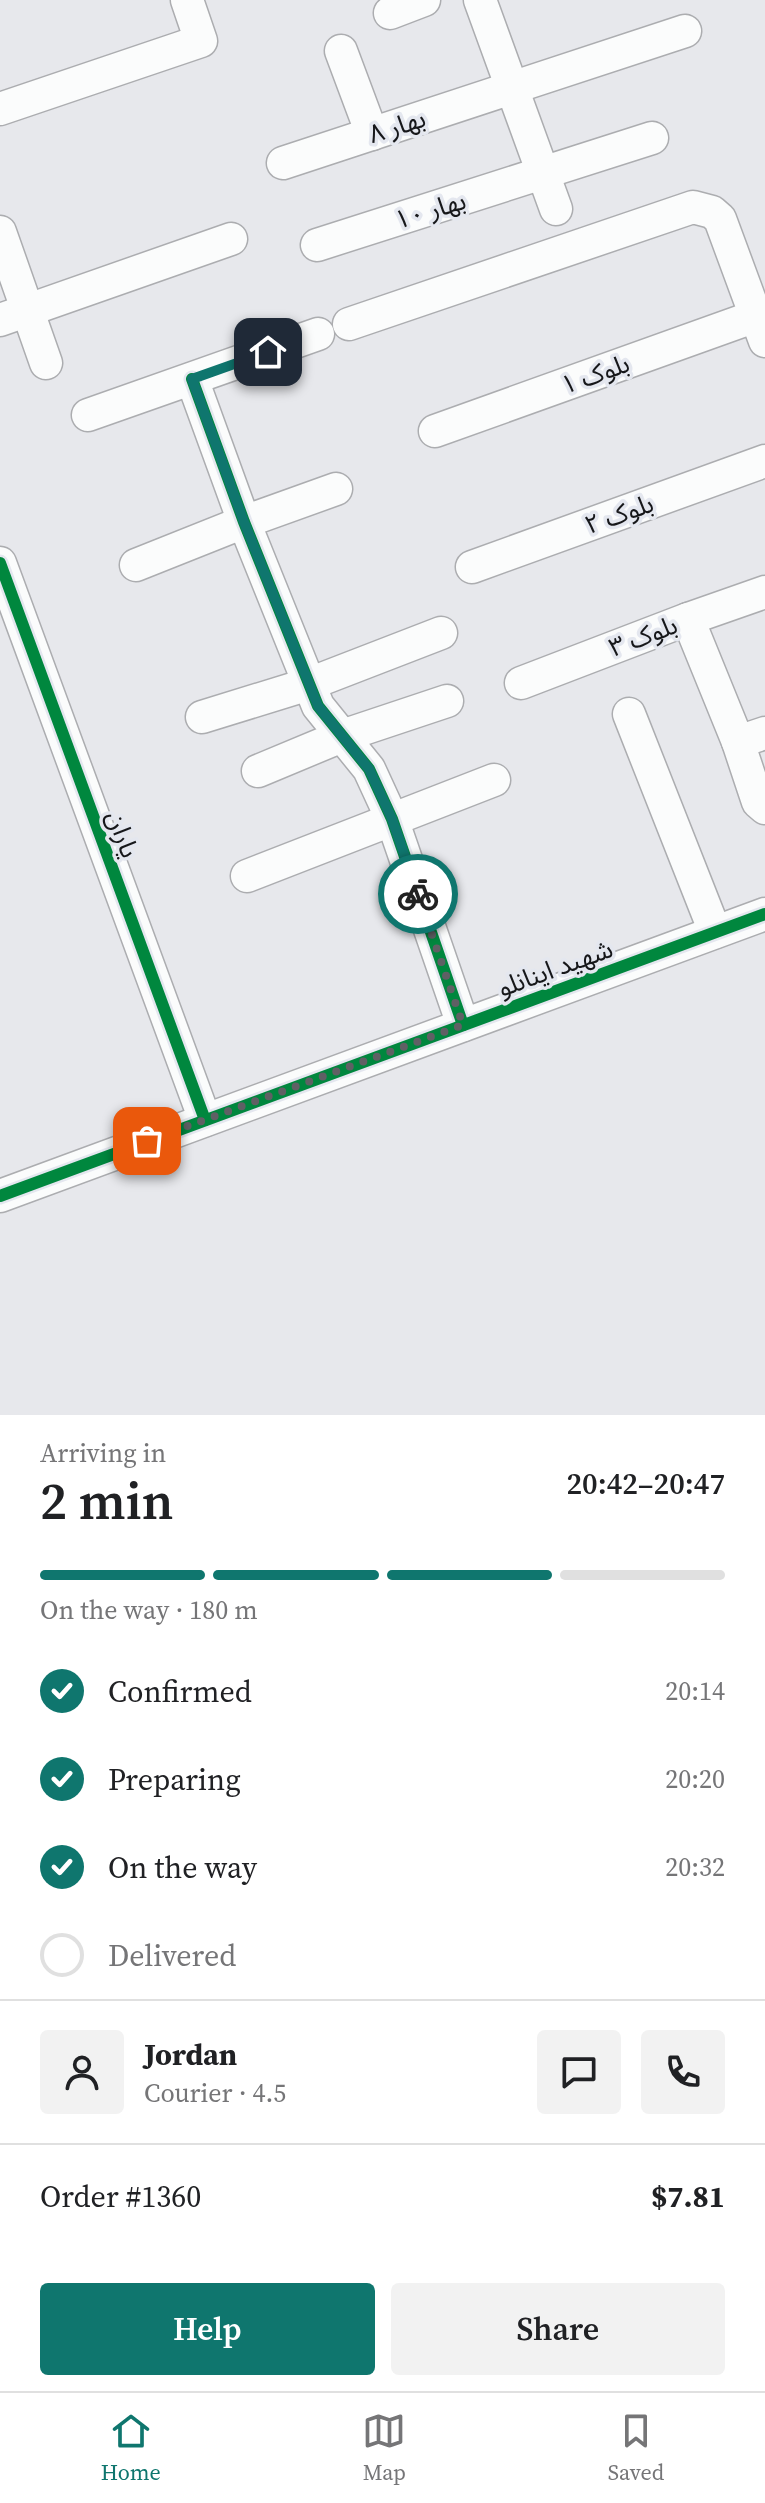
<!DOCTYPE html>
<meta charset="utf-8">
<style>
body{margin:0;font-family:"Source Serif 4","Noto Sans Arabic",serif;background:#f2f2f2;color:#202124;height:100vh;display:flex;flex-direction:column;font-size:30px;white-space:nowrap}
*{box-sizing:border-box;margin:0}
p{font-size:26px;color:#757577}
.icon{flex:none;width:44px;height:44px;fill:none;stroke:currentColor;stroke-width:2;stroke-linecap:round;stroke-linejoin:round}
.map{position:relative;height:1415px;overflow:hidden}
.sheet{display:flex;flex-direction:column;background:#fff;flex:1}
.sheet>*{flex:none}
.pin{position:absolute;display:grid;place-items:center;width:68px;height:68px;color:#fff;margin:-34px;border-radius:16px;box-shadow:0 4px 12px #0006}
.courier{position:absolute;display:grid;place-items:center;width:80px;height:80px;margin:-40px;border:6px solid #0f766e;border-radius:50%;background:#fff;color:#222;box-shadow:0 2px 10px #0007}
.headline em{font-style:normal;font-weight:600}
.headline div{display:flex;flex-direction:column-reverse}
.headline{display:flex;align-items:center;justify-content:space-between;height:136px;padding:0 40px}
h1{font-size:52px;font-weight:600;line-height:60px}
.bar{display:grid;grid-template-columns:repeat(4,1fr);gap:12px 8px;align-content:center;height:96px;padding:0 40px}
.bar i{height:10px;border-radius:6px;background:#e0e0e0}
.bar .active{background:#0f766e}
.bar p{grid-column:span 4}
.line{display:flex;align-items:center;gap:20px;padding:0 40px;border-top:2px solid #e0e0e0}
.line div{flex:1}
.round{display:grid;place-items:center;flex:none;width:84px;height:84px;border-radius:8px;background:#f2f2f2}
ol{padding:0 40px;list-style:none}
li{display:flex;align-items:center;gap:24px;height:88px}
li p{margin-inline-start:auto}
li .icon{padding:8px;border-radius:50%;background:#0f766e;color:#fff;stroke-width:4}
li:last-child{color:#757577}
li i{width:44px;height:44px;border:4px solid #e0e0e0;border-radius:50%}
.cta{display:flex;gap:16px;margin-top:auto;padding:16px 40px}
.cta a{flex:1;height:92px;border-radius:8px;background:#0f766e;color:#fff;font-size:32px;font-weight:600;line-height:92px;text-align:center}
.cta a+a{background:#f2f2f2;color:#202124}
.tabs{display:flex;justify-content:space-around;align-items:center;height:112px;border-top:2px solid #e0e0e0;background:#fff;font-size:22px;color:#757577}
.tabs a{display:grid;justify-items:center;gap:4px}
.tabs .active{color:#0f766e}
.map>svg:first-child{display:block}
.lines{fill:none;stroke-linecap:round;stroke-linejoin:round}
.minor-casing{stroke:#acadb0;stroke-width:35}
.minor{stroke:#fbfcfc;stroke-width:32}
.cycleway-casing{stroke:#e4e7ef;stroke-width:17}
.cycleway{stroke:#00873e;stroke-width:12}
.done{stroke:#5f6064;stroke-width:8;stroke-dasharray:0 14.4}
.route{stroke:#0f766e;stroke-width:10}
.labels{text-anchor:middle;dominant-baseline:central;stroke-width:7;stroke-linejoin:round;paint-order:stroke}
.street-label{font-size:26px;fill:#16171a;stroke:#e4e7ef}
</style>
<div class="map">
<svg width="765" height="1415" viewBox="0 0 765 1415">
<rect width="100%" height="100%" fill="#e7e8ec"/>
<g class="lines">
<defs>
<g id="minor">
<path d="M480 0 556 209"/>
<path d="M390 13 424 0"/>
<path d="M341 51 372 134"/>
<path d="M0 109 201 41 187 0"/>
<path d="M283 163 685 31"/>
<path d="M0 232 46 363"/>
<path d="M317 245 652 138"/>
<path d="M0 320 231 239"/>
<path d="M349 324 693 207 712 212 720 219 765 341"/>
<path d="M192 379 244 522 318 706 369 769 392 819 463 1025"/>
<path d="M88 415 318 334"/>
<path d="M435 431 756 316"/>
<path d="M0 563 205 1120"/>
<path d="M136 565 244 522 336 489"/>
<path d="M472 567 765 461"/>
<path d="M688 619 738 742 758 802 765 808"/>
<path d="M521 683 688 619 765 592"/>
<path d="M629 714 715 932"/>
<path d="M202 717 309 684 441 633"/>
<path d="M738 742 765 733"/>
<path d="M258 771 342 736 447 701"/>
<path d="M247 876 494 780"/>
<path d="M0 1196 765 914"/>
</g>
</defs>
<!-- minor casing -->
<use href="#minor" class="minor-casing"/>
<!-- minor -->
<use href="#minor" class="minor"/>
<defs>
<g id="cycleway">
<path d="M192 379 244 522 318 706 369 769 392 819 463 1025"/>
<path d="M0 563 205 1120"/>
<path d="M0 1196 765 914"/>
</g>
</defs>
<!-- cycleway casing -->
<use href="#cycleway" class="cycleway-casing"/>
<!-- cycleway -->
<use href="#cycleway" class="cycleway"/>
</g>
<g class="lines">
<!-- done -->
<path class="done" d="M147 1141 463 1025 418 894"/>
<!-- route -->
<path class="route" d="M268 352 192 379 244 522 318 706 369 769 392 819 418 894"/>
</g>
<g class="labels">
<!-- street labels -->
<g class="street-label">
<text transform="translate(397 126) rotate(-18)">بهار ۸</text>
<text transform="translate(430 210) rotate(-17)">بهار ۱۰</text>
<text transform="translate(595 374) rotate(-20)">بلوک ۱</text>
<text transform="translate(619 514) rotate(-20)">بلوک ۲</text>
<text transform="translate(643 636) rotate(-21)">بلوک ۳</text>
<text transform="translate(123 834) rotate(70)">یاران</text>
<text transform="translate(555 968) rotate(-20)">شهید اینانلو</text>
</g>
</g>
</svg>
<div class="pin" style="left:147px;top:1141px;background:#ea580c"><svg class="icon" aria-label="bag" viewBox="0 0 24 24"><path d="M5 8h14l-1 12H6zM9 8a3 3 0 0 1 6 0"/></svg></div>
<div class="pin" style="left:268px;top:352px;background:#1f2937"><svg class="icon" aria-label="home" viewBox="0 0 24 24"><path d="M3 11l9-7 9 7M6 9v11h12V9"/></svg></div>
<div class="courier" style="left:418px;top:894px"><svg class="icon" aria-label="bike" viewBox="0 0 24 24"><circle cx="6" cy="16" r="4"/><circle cx="18" cy="16" r="4"/><path d="M6 16l4-8h5l3 8M10 8l3 8H6M13 5h3"/></svg></div>
</div>
<section class="sheet">
<div class="headline"><div><h1>2 min</h1><p>Arriving in</p></div><em>20:42–20:47</em></div>
<div class="bar"><i class="active"></i><i class="active"></i><i class="active"></i><i></i><p>On the way · 180 m</p></div>
<ol>
<li><svg class="icon" aria-label="check" viewBox="0 0 24 24"><path d="M5 12l5 5 9-10"/></svg>Confirmed<p>20:14</p></li>
<li><svg class="icon" aria-label="check" viewBox="0 0 24 24"><path d="M5 12l5 5 9-10"/></svg>Preparing<p>20:20</p></li>
<li><svg class="icon" aria-label="check" viewBox="0 0 24 24"><path d="M5 12l5 5 9-10"/></svg>On the way<p>20:32</p></li>
<li><i></i>Delivered</li>
</ol>
<div class="line" style="height:144px"><a class="round"><svg class="icon" aria-label="person" viewBox="0 0 24 24"><circle cx="12" cy="8" r="4"/><path d="M4 21q1-7 8-7t8 7"/></svg></a><div><b>Jordan</b><p>Courier · 4.5</p></div><a class="round"><svg class="icon" aria-label="chat" viewBox="0 0 24 24"><path d="M4 5h16v11H9l-5 4z"/></svg></a><a class="round"><svg class="icon" aria-label="phone" viewBox="0 0 24 24"><path d="M5 4h4l2 5-3 2q2 4 5 5l2-3 5 2v4C11 20 4 13 5 4z"/></svg></a></div>
<div class="line" style="height:104px"><div>Order #1360</div><b>$7.81</b></div>
<div class="cta"><a>Help</a><a>Share</a></div>
</section>
<nav class="tabs">
<a class="active"><svg class="icon" aria-label="home" viewBox="0 0 24 24"><path d="M3 11l9-7 9 7M6 9v11h12V9"/></svg>Home</a>
<a><svg class="icon" aria-label="map" viewBox="0 0 24 24"><path d="M3 6l6-2 6 2 6-2v14l-6 2-6-2-6 2zM9 4v14M15 6v14"/></svg>Map</a>
<a><svg class="icon" aria-label="saved" viewBox="0 0 24 24"><path d="M7 4h10v16l-5-4-5 4z"/></svg>Saved</a>
</nav>
